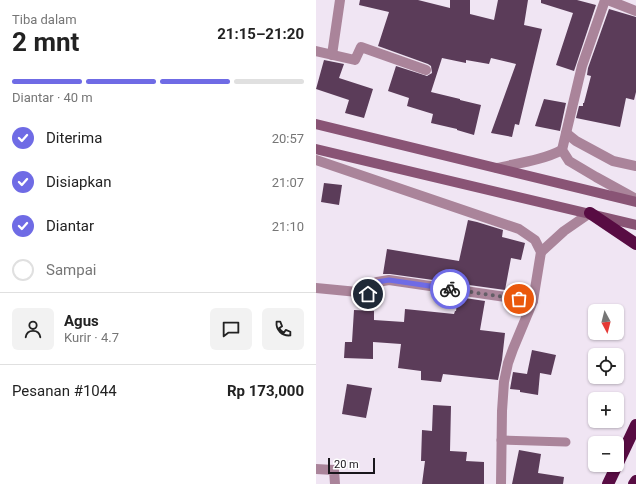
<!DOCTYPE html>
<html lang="id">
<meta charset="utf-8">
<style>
body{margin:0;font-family:Roboto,sans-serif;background:#f2f2f2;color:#222;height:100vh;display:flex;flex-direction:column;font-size:15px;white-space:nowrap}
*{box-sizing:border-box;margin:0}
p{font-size:13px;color:#767676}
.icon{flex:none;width:22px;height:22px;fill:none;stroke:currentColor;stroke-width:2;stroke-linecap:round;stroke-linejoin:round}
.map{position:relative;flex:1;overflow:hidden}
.panel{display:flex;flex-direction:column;background:#fff;width:316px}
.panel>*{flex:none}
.needle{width:26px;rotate:173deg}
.controls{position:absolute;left:272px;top:304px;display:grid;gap:8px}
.controls a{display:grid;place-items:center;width:36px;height:36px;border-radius:6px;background:#fff;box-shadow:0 1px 3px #0004;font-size:20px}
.scale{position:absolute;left:12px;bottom:10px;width:47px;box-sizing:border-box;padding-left:4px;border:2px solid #19161b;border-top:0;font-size:11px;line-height:14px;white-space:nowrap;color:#19161b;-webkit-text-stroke:3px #fff;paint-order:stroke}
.pin{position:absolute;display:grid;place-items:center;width:34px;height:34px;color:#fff;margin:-17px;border:2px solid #fff;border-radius:50%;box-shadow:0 1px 4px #0007}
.courier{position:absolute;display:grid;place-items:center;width:40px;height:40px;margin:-20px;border:3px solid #6f6be5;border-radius:50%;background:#fff;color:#222;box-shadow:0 1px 5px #0007}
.headline em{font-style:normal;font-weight:700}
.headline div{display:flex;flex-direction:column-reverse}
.headline{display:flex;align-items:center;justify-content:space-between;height:68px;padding:0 12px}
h1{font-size:26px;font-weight:700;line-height:30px}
.bar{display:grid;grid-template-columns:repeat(4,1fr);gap:6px 4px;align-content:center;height:48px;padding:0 12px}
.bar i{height:5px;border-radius:3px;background:#e0e0e0}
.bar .current{background:#6f6be5}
.bar p{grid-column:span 4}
.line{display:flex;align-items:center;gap:10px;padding:0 12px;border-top:1px solid #e0e0e0}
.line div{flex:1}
.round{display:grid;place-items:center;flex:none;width:42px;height:42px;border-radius:6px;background:#f2f2f2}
ol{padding:0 12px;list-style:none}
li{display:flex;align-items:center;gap:12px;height:44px}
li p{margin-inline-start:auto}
li .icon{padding:4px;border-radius:50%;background:#6f6be5;color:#fff;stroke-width:4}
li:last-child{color:#767676}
li i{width:22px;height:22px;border:2px solid #e0e0e0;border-radius:50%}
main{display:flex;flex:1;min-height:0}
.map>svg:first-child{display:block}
.building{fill:#5b3c59}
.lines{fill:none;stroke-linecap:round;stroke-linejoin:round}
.service{stroke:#aa849a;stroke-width:9}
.minor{stroke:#aa849a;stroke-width:10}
.secondary{stroke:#895475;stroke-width:10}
.motorway{stroke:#580c43;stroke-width:12}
.done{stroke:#645e67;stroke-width:4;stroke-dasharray:0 7.2}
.route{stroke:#6f6be5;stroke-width:5}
</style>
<main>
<section class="panel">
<div class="headline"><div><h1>2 mnt</h1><p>Tiba dalam</p></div><em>21:15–21:20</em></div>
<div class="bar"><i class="current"></i><i class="current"></i><i class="current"></i><i></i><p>Diantar · 40 m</p></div>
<ol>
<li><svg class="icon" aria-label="check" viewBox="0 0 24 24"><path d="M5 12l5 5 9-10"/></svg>Diterima<p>20:57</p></li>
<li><svg class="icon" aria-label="check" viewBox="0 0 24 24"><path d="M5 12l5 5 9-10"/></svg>Disiapkan<p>21:07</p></li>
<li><svg class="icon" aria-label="check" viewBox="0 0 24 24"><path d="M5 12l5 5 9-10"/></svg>Diantar<p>21:10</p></li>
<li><i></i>Sampai</li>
</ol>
<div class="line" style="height:72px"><a class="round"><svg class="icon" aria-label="person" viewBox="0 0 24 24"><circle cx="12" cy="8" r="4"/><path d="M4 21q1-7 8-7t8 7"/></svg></a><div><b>Agus</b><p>Kurir · 4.7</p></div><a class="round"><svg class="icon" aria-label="chat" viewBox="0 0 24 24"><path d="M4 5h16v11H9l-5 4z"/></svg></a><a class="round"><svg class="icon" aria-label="phone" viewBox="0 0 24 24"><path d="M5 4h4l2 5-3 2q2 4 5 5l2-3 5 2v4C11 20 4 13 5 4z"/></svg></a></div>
<div class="line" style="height:52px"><div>Pesanan #1044</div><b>Rp 173,000</b></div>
</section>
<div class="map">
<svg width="320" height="484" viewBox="0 0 320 484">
<rect width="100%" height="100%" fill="#f0e5f3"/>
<!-- building -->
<g class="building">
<path d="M44 0H102L134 8V0H154V14L178 20 182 0H212L208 25 226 29 203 125 199 124 196 137 175 133 200 64 175 58 173 64 150 60V63L126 58 115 92 144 99V100L165 105 158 135 141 130V129L115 123 117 114 91 106 93 98 72 91 80 66 111 76 116 73 115 66 112 64 62 46 73 12 43 5Z"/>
<path d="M225 0H261L280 5 258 71 240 65 257 13 225 3Z"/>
<path d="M293 9 320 17V92L318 100 310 98 304 127 260 118 263 106H267V103H268L275 76 271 75 272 68Z"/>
<path d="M8 60 28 64 23 78 57 89 48 118 29 113 33 100 0 89Z"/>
<path d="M228 99 250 103 244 131 219 126Z"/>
<path d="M8 183 26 185 23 205 5 202Z"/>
<path d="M152 220 161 222 187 230 186 237 209 243 205 260 195 258 189 290 74 274H67L71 249 143 261Z"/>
<path d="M142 297 169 301 164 330 189 333 186 360 182 380 127 374 125 382 105 380V371L82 368 85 344 57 342V359L28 358 29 342H36L38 310 58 311V320L88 322 89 309 138 314 139 311H140Z"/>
<path d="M216 350 240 355 235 375 224 373 222 395 204 392V390L194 389 197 372 211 374Z"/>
<path d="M31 384 56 388 50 418 26 414Z"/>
<path d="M117 405 135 406 134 451 151 452 150 461 168 462V484H106L109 461H105L106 430 116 431Z"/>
<path d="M203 450 225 454 222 473 248 477 247 484H196Z"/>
</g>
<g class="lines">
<!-- service -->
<path class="service" d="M185 440 250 442"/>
<!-- minor -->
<g class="minor">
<path d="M289 0 266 66 246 150 253 161 280 177 320 199"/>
<path d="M292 0 320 11"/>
<path d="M0 51 39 60 45 47 110 70"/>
<path d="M16 55 24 0"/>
<path d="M250 133 260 141 297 161 320 166"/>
<path d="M0 160 203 229 219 240 225 252 217 301 197 349 192 363 188 382 186 411 185 484"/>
<path d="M181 168C203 163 227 160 246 150"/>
<path d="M225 252 248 231 274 213"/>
<path d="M0 288 52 293 61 282 73 280 217 301"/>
<path d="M0 469 18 470 19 484"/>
</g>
<!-- secondary -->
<g class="secondary">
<path d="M0 124 320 202"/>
<path d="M0 149 320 225"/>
</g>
<!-- motorway -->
<g class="motorway">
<path d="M274 213 320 244"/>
<path d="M292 484 320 425"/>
<path d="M318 484 320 481"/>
</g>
</g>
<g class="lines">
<!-- done -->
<path class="done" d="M134 289 203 299"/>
<!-- route -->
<path class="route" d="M52 294 61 282 73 280 134 289"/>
</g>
</svg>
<div class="controls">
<a><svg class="needle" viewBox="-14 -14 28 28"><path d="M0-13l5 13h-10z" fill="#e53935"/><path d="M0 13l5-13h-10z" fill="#767676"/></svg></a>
<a><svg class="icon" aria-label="locate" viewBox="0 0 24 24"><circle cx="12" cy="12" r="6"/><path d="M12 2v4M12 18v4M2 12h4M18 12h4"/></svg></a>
<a>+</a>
<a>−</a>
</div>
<div class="scale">20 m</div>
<div class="pin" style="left:203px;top:299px;background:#ea580c"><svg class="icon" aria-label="bag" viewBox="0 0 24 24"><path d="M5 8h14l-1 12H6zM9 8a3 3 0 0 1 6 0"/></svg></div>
<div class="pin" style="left:52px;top:294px;background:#1f2937"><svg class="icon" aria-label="home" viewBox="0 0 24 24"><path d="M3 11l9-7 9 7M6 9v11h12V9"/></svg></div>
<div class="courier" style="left:134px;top:289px"><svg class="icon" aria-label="bike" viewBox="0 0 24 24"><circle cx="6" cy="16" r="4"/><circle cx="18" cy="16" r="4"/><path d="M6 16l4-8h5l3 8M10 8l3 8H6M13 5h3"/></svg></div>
</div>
</main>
